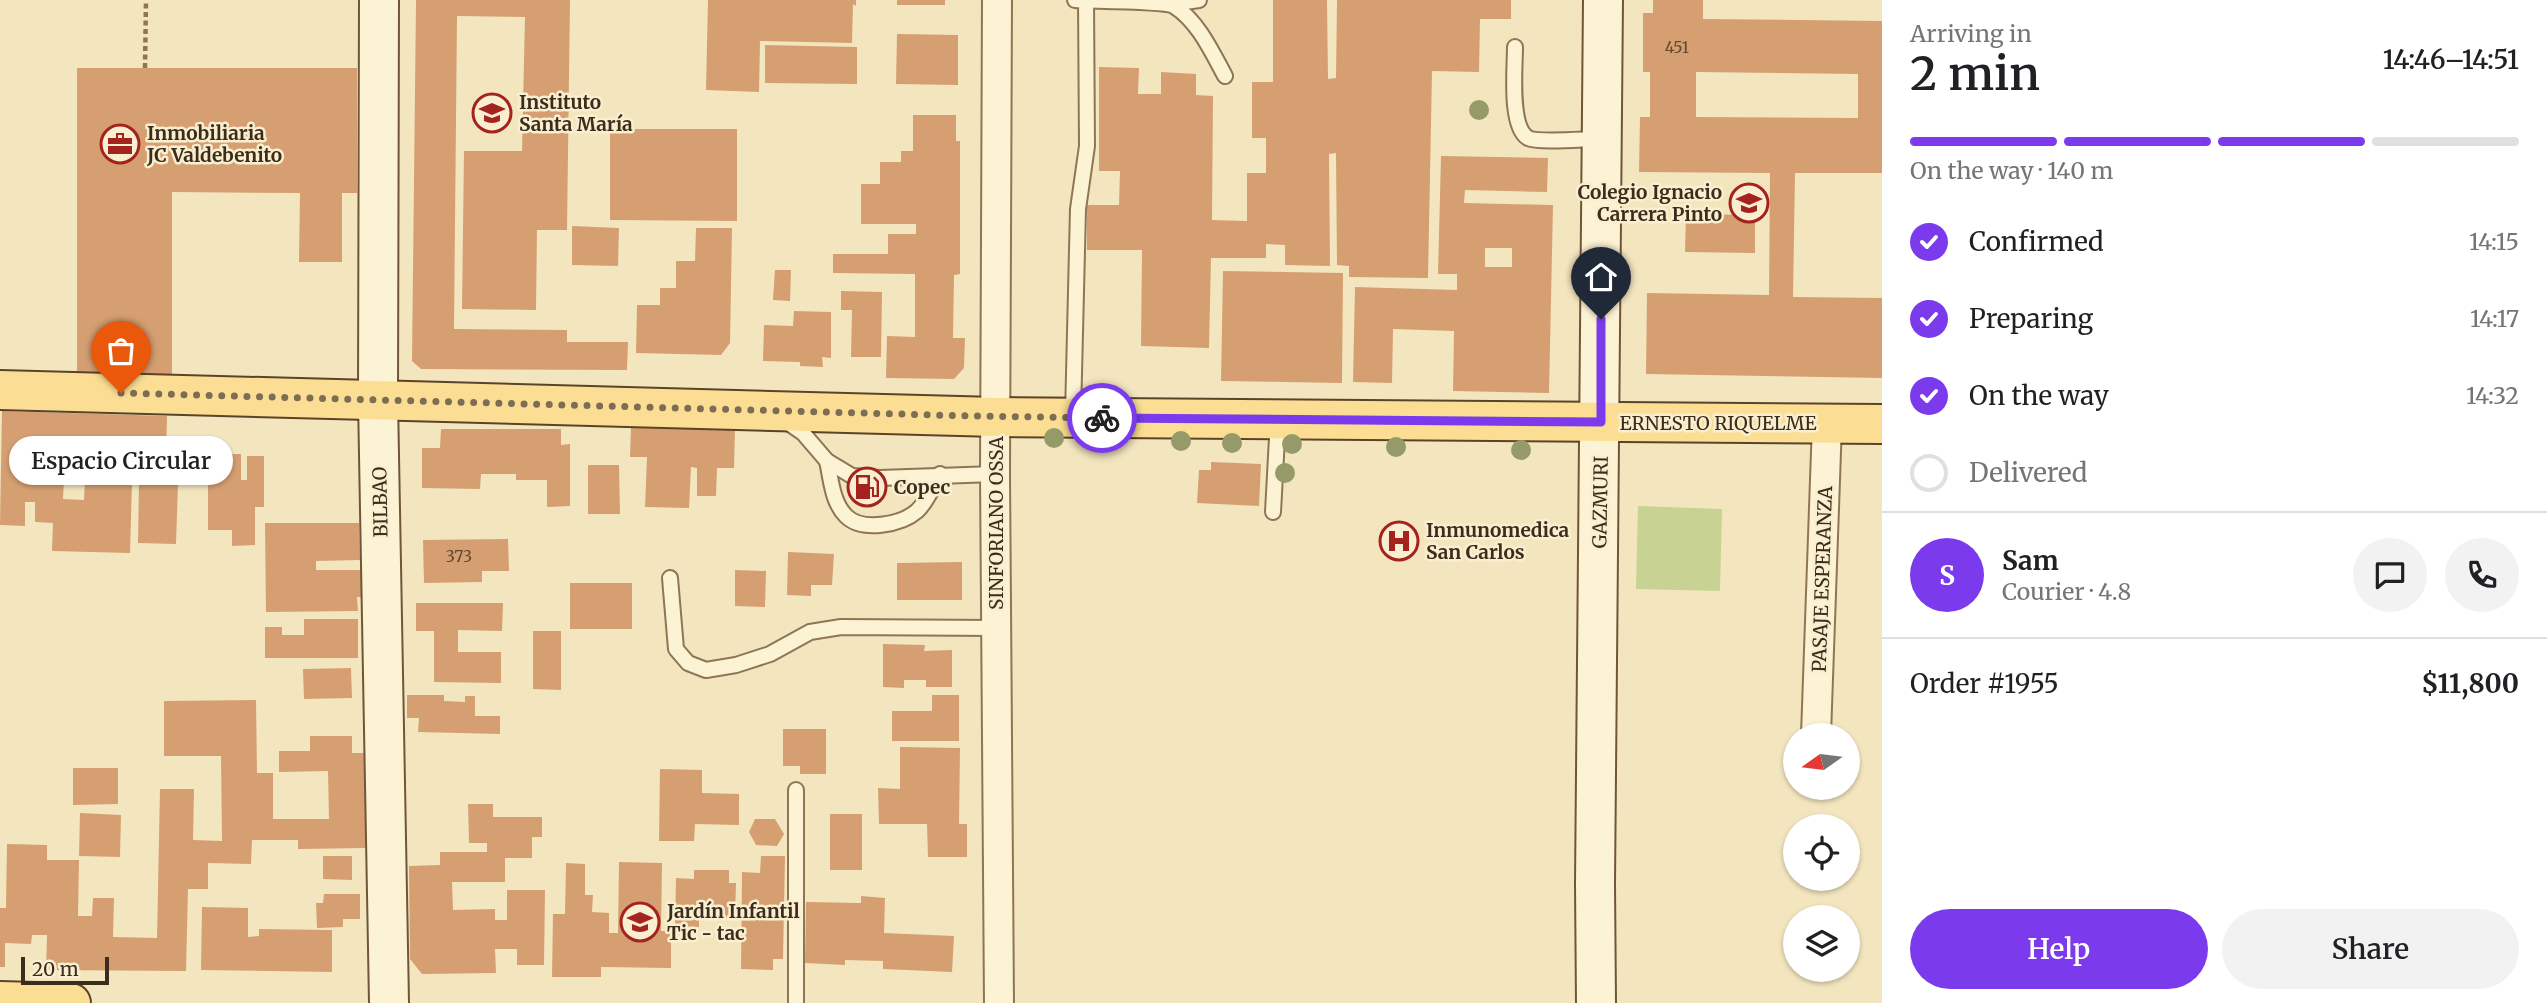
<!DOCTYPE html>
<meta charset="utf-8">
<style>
body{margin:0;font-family:Merriweather,serif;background:#f2f2f2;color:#202124;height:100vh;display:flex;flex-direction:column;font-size:26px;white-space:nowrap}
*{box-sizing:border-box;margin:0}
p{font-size:23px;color:#757577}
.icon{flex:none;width:38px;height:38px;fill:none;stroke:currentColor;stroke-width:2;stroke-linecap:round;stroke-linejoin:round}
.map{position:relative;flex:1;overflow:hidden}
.panel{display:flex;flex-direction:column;background:#fff;width:665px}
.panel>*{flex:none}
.needle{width:46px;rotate:256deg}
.controls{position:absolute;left:1783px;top:723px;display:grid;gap:14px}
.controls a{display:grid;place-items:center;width:77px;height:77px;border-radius:50%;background:#fff;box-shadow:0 2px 5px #0004;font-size:35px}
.scale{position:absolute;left:21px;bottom:18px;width:88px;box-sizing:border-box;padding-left:7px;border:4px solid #3c2c1b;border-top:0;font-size:19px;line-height:24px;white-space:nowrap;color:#3c2c1b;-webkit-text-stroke:5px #f9efd0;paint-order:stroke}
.pin{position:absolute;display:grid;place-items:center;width:60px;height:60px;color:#fff;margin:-72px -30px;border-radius:50% 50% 50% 0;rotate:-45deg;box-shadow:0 0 7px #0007}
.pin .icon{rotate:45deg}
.courier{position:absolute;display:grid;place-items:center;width:70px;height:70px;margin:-35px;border:5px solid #7c3aed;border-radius:50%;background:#fff;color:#222;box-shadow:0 2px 9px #0007}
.bubble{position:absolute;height:49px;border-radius:24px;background:#fff;box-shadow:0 2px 5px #0004;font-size:23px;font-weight:600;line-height:49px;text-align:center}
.headline em{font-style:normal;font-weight:600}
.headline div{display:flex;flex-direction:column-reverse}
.headline{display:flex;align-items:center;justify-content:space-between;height:119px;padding:0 28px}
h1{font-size:46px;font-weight:600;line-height:52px}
.bar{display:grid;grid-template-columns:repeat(4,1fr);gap:10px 7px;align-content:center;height:84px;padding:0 28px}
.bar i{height:9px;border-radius:5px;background:#e0e0e0}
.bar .current{background:#7c3aed}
.bar p{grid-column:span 4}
.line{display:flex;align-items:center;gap:18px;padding:0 28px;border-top:2px solid #e0e0e0}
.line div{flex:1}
.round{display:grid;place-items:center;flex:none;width:74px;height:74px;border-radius:37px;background:#f2f2f2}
ol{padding:0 28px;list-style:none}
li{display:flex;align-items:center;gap:21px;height:77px}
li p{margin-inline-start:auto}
li .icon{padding:7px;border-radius:50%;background:#7c3aed;color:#fff;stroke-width:4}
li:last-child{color:#757577}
li i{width:38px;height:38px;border:4px solid #e0e0e0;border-radius:50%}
.action{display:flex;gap:14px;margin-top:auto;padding:14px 28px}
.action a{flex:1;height:80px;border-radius:42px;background:#7c3aed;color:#fff;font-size:28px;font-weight:600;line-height:80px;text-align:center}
.action a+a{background:#f2f2f2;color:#202124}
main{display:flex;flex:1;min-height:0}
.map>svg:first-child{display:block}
.green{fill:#c8d292}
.building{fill:#d59f71;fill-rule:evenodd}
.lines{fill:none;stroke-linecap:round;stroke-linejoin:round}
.lane-casing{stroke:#8e7655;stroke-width:18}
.street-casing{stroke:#8e7655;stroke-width:32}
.secondary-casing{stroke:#705639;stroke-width:42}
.primary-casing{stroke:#5b432a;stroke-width:42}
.path{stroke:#8e7655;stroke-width:4.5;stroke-dasharray:5 3.5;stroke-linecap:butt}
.lane{stroke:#fcf2d4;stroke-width:14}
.street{stroke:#fcf2d4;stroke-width:28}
.secondary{stroke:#fcf2d4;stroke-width:38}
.primary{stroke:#fbde93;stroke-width:38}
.tree{fill:#969a68}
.done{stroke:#7c6d54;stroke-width:7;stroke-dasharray:0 12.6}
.route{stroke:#7c3aed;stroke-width:9}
.labels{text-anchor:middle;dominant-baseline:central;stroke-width:5;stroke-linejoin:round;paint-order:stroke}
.number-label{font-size:16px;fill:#624930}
.poi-label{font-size:19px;font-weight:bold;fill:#3c2c1b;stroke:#f9efd0;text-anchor:start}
.street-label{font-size:19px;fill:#3c2c1b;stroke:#f9efd0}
</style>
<main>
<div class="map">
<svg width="1882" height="1003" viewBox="0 0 1882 1003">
<rect width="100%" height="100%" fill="#f3e6bf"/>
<!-- green -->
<path class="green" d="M1638 506 1722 509 1720 591 1636 589Z"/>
<!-- building -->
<g class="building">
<path d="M416 0H570L567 230H537L536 310 462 309 464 151H522L525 17 457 16 454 329 567 330V342H628L627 370 421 369 412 361Z"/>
<path d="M708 0H856V6L853 4 852 43 760 41 759 92 706 90Z"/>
<rect x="897" y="0" width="48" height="5"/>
<path d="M1273 0H1327L1328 79 1336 78 1337 0H1511V19H1480L1479 72 1432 71 1428 278 1349 277V266L1337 265 1336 153 1329 154 1330 266 1285 265V245L1266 244V258H1211L1209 348 1141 346 1142 250H1087V205H1119L1120 171H1099V67L1139 68 1138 94H1161V72L1196 74V95L1213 96 1212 220 1247 221V173H1266V138H1252V82H1273Z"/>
<path d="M1653 0H1703V19L1882 21V173H1795L1793 297 1882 298V378L1646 374 1647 293 1769 295 1770 173 1639 172 1640 117H1650V72H1643V13H1653ZM1696 72 1858 74V118L1696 117Z"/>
<path d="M897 34 958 35V85L896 84Z"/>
<path d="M765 45 857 47V84L765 83Z"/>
<path d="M77 68H357V193H342V262H299L300 193 172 192V374H77Z"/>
<path d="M913 115H956V141H960V274L954 275 953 338H965L964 368 954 379 886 378 887 336 915 337V274L833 273V254H888V234H916V224H861V184H880V162H901V151H913Z"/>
<path d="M610 129H737V221L610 220Z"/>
<path d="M1441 156 1548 158 1547 192 1465 190 1464 203 1553 205 1549 393 1453 391 1454 331 1393 329 1392 383 1353 382 1355 287 1457 290V274H1438ZM1485 248H1512V267H1485Z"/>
<path d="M1686 214 1755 215V253L1685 252Z"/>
<path d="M572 226 619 228 618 266 572 265Z"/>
<path d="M696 228H732L730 343 721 355 636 353 637 305H660V288H676V261H695Z"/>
<path d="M775 270H791L790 301 773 300Z"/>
<path d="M1223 271 1343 273 1342 383 1221 381Z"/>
<path d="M841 291 882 292 881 357H851L852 310H841Z"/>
<path d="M794 311 831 312V358L822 357 823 367 800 366V362L763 361 764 325 793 326Z"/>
<path d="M2 411 167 416 166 454H179L176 544 138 543 139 482H132L130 553 52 551 53 523 35 522V502H25V526L0 525ZM73 452 86 453 84 500 63 499 64 481 36 480V467L16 466V459L61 461V468H73Z"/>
<path d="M631 427 735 429 734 468H717L716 496H697V468L691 467 689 508 645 507 647 457H630Z"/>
<path d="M441 429H561V445L570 444V506L547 507V480H516V474H481L480 489 422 488V448H440Z"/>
<path d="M217 454H241V480H247V456H264V507H255V545L232 546V530H208V482H217Z"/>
<path d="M1211 462 1261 464 1259 506 1197 503 1199 470H1211Z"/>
<path d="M588 465H619L620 514H588Z"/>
<path d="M265 523H359L360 560 316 561V570H365L366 597H357L358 611 266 612Z"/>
<path d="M508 539 509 571H482V582L424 583 423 540Z"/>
<path d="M788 552 834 554 832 585H811V596L787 595Z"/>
<path d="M962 562V600H897V563Z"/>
<path d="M735 570 766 571 765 607 735 606Z"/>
<rect x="570" y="583" width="62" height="46"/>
<path d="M416 603H503L502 631 458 630V652H501V683L434 682V631H416Z"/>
<path d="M304 619H358V658H265V627H282V635H304Z"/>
<path d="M533 631H561V690L533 689Z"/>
<path d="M883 644 925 645 924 651 952 650V687H926V680H904V688L883 687Z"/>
<path d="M351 668 352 698 304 699 303 669Z"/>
<path d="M407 695H444V701L465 702V696H475V716H500V734L418 732 419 718H407Z"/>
<path d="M932 695H959V741H892V711H932Z"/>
<path d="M256 700 257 773H273V819H329L328 771 279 772V751H310V736H352V753H364L366 848 298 849V840H252L251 864 208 863V889H188L186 971 46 970 47 935H32L31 944 5 943V967H0V908H6L7 844 47 845V860H79L78 916H92L93 898H114L113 937 157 938 160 789H194L193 840 222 841 221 756H164V701Z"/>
<path d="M783 729H826V774H800V766H783Z"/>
<path d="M900 747 960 748 959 824H967V857H928L927 824H879L878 788 900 789Z"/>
<path d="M73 768H118V804L73 805Z"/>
<path d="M660 769 702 770V793L739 794V825L695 824 694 841H659Z"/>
<path d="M468 804H493V817H542V837H532V858H505V882H452L453 910 495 909V920H507V890H545L544 965H517V949H495L496 973 422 974 410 959 409 866 440 865V852H487V843H469Z"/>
<path d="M80 813 121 815 120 857 79 856Z"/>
<rect x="830" y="814" width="32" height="56"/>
<path d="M755 819H775L784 834 777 846 756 845 749 832Z"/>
<path d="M323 856H352V880L323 879Z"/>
<path d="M761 856H785L783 959H773V970L741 969 742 872 760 873Z"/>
<path d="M619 862 662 863 661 931H671V968L601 967V977H552L553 914H565L566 863 585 864V895H593L592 912 609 913V933H618Z"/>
<path d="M694 870H729V883H736L735 918H699V927L675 926 676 878 694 879Z"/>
<path d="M324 894H360V919H343V927L317 928 316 903H323Z"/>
<path d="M861 896 885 898 884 933 954 936 952 972 883 969V961L845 960V965L805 963 806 902 861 903Z"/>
<path d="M202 907 248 908V937L259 936V929L332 930V972L201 970Z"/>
</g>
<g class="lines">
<defs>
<g id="lane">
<path d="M1075 0C1091 1 1165 1 1174 6 1198 21 1212 52 1225 76"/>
<path d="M1171 4 1199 0"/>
<path d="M1515 47C1515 67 1509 127 1528 138 1538 143 1585 139 1600 139"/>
<path d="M1073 415 1078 209 1087 146 1086 0"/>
<path d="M784 420 803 433 827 461 852 476 880 478 995 474"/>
<path d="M827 461C831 479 832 502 846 516 862 532 901 525 917 511 927 502 933 486 940 474"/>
<path d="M1273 512 1278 419"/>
<path d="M670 578 676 649 688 663 706 670 736 665 770 654 810 632 841 627 996 628"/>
<path d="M796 1003V790"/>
</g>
<g id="street">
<path d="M997 0 995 474 999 1003"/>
<path d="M1816 735 1827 423"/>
</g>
<g id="secondary">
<path d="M379 0 378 400 389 1003"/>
<path d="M1596 1003 1595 884 1603 0"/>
</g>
<g id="primary">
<path d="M0 390 997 417 1882 424"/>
<path d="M0 1001 71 1003"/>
</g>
</defs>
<!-- lane casing -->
<use href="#lane" class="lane-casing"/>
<!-- street casing -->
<use href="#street" class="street-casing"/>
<!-- secondary casing -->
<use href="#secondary" class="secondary-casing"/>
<!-- primary casing -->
<use href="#primary" class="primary-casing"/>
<!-- path -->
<path class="path" d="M145 68 146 0"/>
<!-- lane -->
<use href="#lane" class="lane"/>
<!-- street -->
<use href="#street" class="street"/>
<!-- secondary -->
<use href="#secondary" class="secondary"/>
<!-- primary -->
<use href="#primary" class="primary"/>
</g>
<!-- trees -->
<g class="tree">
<circle cx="1479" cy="110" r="10"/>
<circle cx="1054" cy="438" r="10"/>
<circle cx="1181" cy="441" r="10"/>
<circle cx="1232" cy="443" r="10"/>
<circle cx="1292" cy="444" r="10"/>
<circle cx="1396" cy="447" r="10"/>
<circle cx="1521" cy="450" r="10"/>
<circle cx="1285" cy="473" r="10"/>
</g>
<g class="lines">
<!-- done -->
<path class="done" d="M121 393 972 416 1102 418"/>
<!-- route -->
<path class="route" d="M1102 418 1601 422V319"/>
</g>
<!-- icons -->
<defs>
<symbol id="school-ring" viewBox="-11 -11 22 22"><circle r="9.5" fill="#f9efd0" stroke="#a4231e" stroke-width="1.5"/><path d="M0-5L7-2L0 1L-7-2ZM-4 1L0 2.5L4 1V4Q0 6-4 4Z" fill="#a4231e"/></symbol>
<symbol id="office-ring" viewBox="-11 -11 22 22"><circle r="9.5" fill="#f9efd0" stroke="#a4231e" stroke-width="1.5"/><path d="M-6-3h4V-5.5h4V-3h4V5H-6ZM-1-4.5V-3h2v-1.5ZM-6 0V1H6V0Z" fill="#a4231e"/></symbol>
<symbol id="fuel-ring" viewBox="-11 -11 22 22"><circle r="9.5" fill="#f9efd0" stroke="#a4231e" stroke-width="1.5"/><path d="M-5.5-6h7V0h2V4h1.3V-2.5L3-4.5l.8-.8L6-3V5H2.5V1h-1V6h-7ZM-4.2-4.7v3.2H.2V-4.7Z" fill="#a4231e"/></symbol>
<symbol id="hospital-ring" viewBox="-11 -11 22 22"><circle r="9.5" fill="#f9efd0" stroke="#a4231e" stroke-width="1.5"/><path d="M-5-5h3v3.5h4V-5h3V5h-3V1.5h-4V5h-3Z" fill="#a4231e"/></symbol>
</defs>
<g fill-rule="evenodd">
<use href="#school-ring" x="470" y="91" width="44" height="44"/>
<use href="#office-ring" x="98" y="122" width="44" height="44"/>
<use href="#school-ring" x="1727" y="181" width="44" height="44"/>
<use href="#fuel-ring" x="845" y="465" width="44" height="44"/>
<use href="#hospital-ring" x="1377" y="519" width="44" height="44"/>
<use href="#school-ring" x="618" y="900" width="44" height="44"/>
</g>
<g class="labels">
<!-- number labels -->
<g class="number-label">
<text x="1677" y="47">451</text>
<text x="459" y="556">373</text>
</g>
<!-- poi labels -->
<g class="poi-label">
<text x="519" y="102">Instituto<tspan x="519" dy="22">Santa María</tspan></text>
<text x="147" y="133">Inmobiliaria<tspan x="147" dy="22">JC Valdebenito</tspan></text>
<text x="1722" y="192" text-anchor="end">Colegio Ignacio<tspan x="1722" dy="22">Carrera Pinto</tspan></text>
<text x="894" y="487">Copec</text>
<text x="1426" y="530">Inmunomedica<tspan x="1426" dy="22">San Carlos</tspan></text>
<text x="667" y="911">Jardín Infantil<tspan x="667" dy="22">Tic - tac</tspan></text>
</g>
<!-- street labels -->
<g class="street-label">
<text x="1718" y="423">ERNESTO RIQUELME</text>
<text transform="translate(380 502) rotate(-91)">BILBAO</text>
<text transform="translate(1600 502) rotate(-89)">GAZMURI</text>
<text transform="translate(996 523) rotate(-90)">SINFORIANO OSSA</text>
<text transform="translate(1822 579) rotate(-88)">PASAJE ESPERANZA</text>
</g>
</g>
</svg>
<div class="controls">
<a><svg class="needle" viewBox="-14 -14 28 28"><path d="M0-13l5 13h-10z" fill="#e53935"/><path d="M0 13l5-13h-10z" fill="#757577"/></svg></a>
<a><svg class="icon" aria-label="locate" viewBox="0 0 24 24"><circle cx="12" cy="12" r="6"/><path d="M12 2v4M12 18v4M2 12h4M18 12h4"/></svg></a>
<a><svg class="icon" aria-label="layers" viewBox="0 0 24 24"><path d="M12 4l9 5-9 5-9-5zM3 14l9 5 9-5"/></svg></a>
</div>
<div class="scale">20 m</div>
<div class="pin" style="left:121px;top:393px;background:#ea580c"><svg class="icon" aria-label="bag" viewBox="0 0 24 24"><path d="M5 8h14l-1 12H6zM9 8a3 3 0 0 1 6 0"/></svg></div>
<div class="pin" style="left:1601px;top:319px;background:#1f2937"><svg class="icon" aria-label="home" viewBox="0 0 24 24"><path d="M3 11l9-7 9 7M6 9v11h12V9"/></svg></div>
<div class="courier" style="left:1102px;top:418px"><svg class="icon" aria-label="bike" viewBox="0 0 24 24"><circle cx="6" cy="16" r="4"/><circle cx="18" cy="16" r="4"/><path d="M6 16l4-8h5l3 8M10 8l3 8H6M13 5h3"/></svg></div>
<div class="bubble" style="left:9px;top:436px;width:224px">Espacio Circular</div>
</div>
<section class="panel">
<div class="headline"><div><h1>2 min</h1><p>Arriving in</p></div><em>14:46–14:51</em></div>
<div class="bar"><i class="current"></i><i class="current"></i><i class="current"></i><i></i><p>On the way · 140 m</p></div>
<ol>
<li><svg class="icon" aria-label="check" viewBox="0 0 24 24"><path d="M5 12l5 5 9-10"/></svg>Confirmed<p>14:15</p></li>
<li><svg class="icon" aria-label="check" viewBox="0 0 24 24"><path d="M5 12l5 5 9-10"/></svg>Preparing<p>14:17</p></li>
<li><svg class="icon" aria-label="check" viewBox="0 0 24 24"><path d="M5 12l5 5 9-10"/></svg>On the way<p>14:32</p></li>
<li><i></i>Delivered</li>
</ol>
<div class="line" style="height:126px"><b class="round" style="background:#7c3aed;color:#fff">S</b><div><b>Sam</b><p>Courier · 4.8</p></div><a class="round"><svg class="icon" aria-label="chat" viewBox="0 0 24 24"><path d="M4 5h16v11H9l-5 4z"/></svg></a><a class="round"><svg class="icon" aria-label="phone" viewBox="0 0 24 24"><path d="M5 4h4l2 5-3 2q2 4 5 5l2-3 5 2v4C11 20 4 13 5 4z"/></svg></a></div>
<div class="line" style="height:91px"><div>Order #1955</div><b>$11,800</b></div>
<div class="action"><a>Help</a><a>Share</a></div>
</section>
</main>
